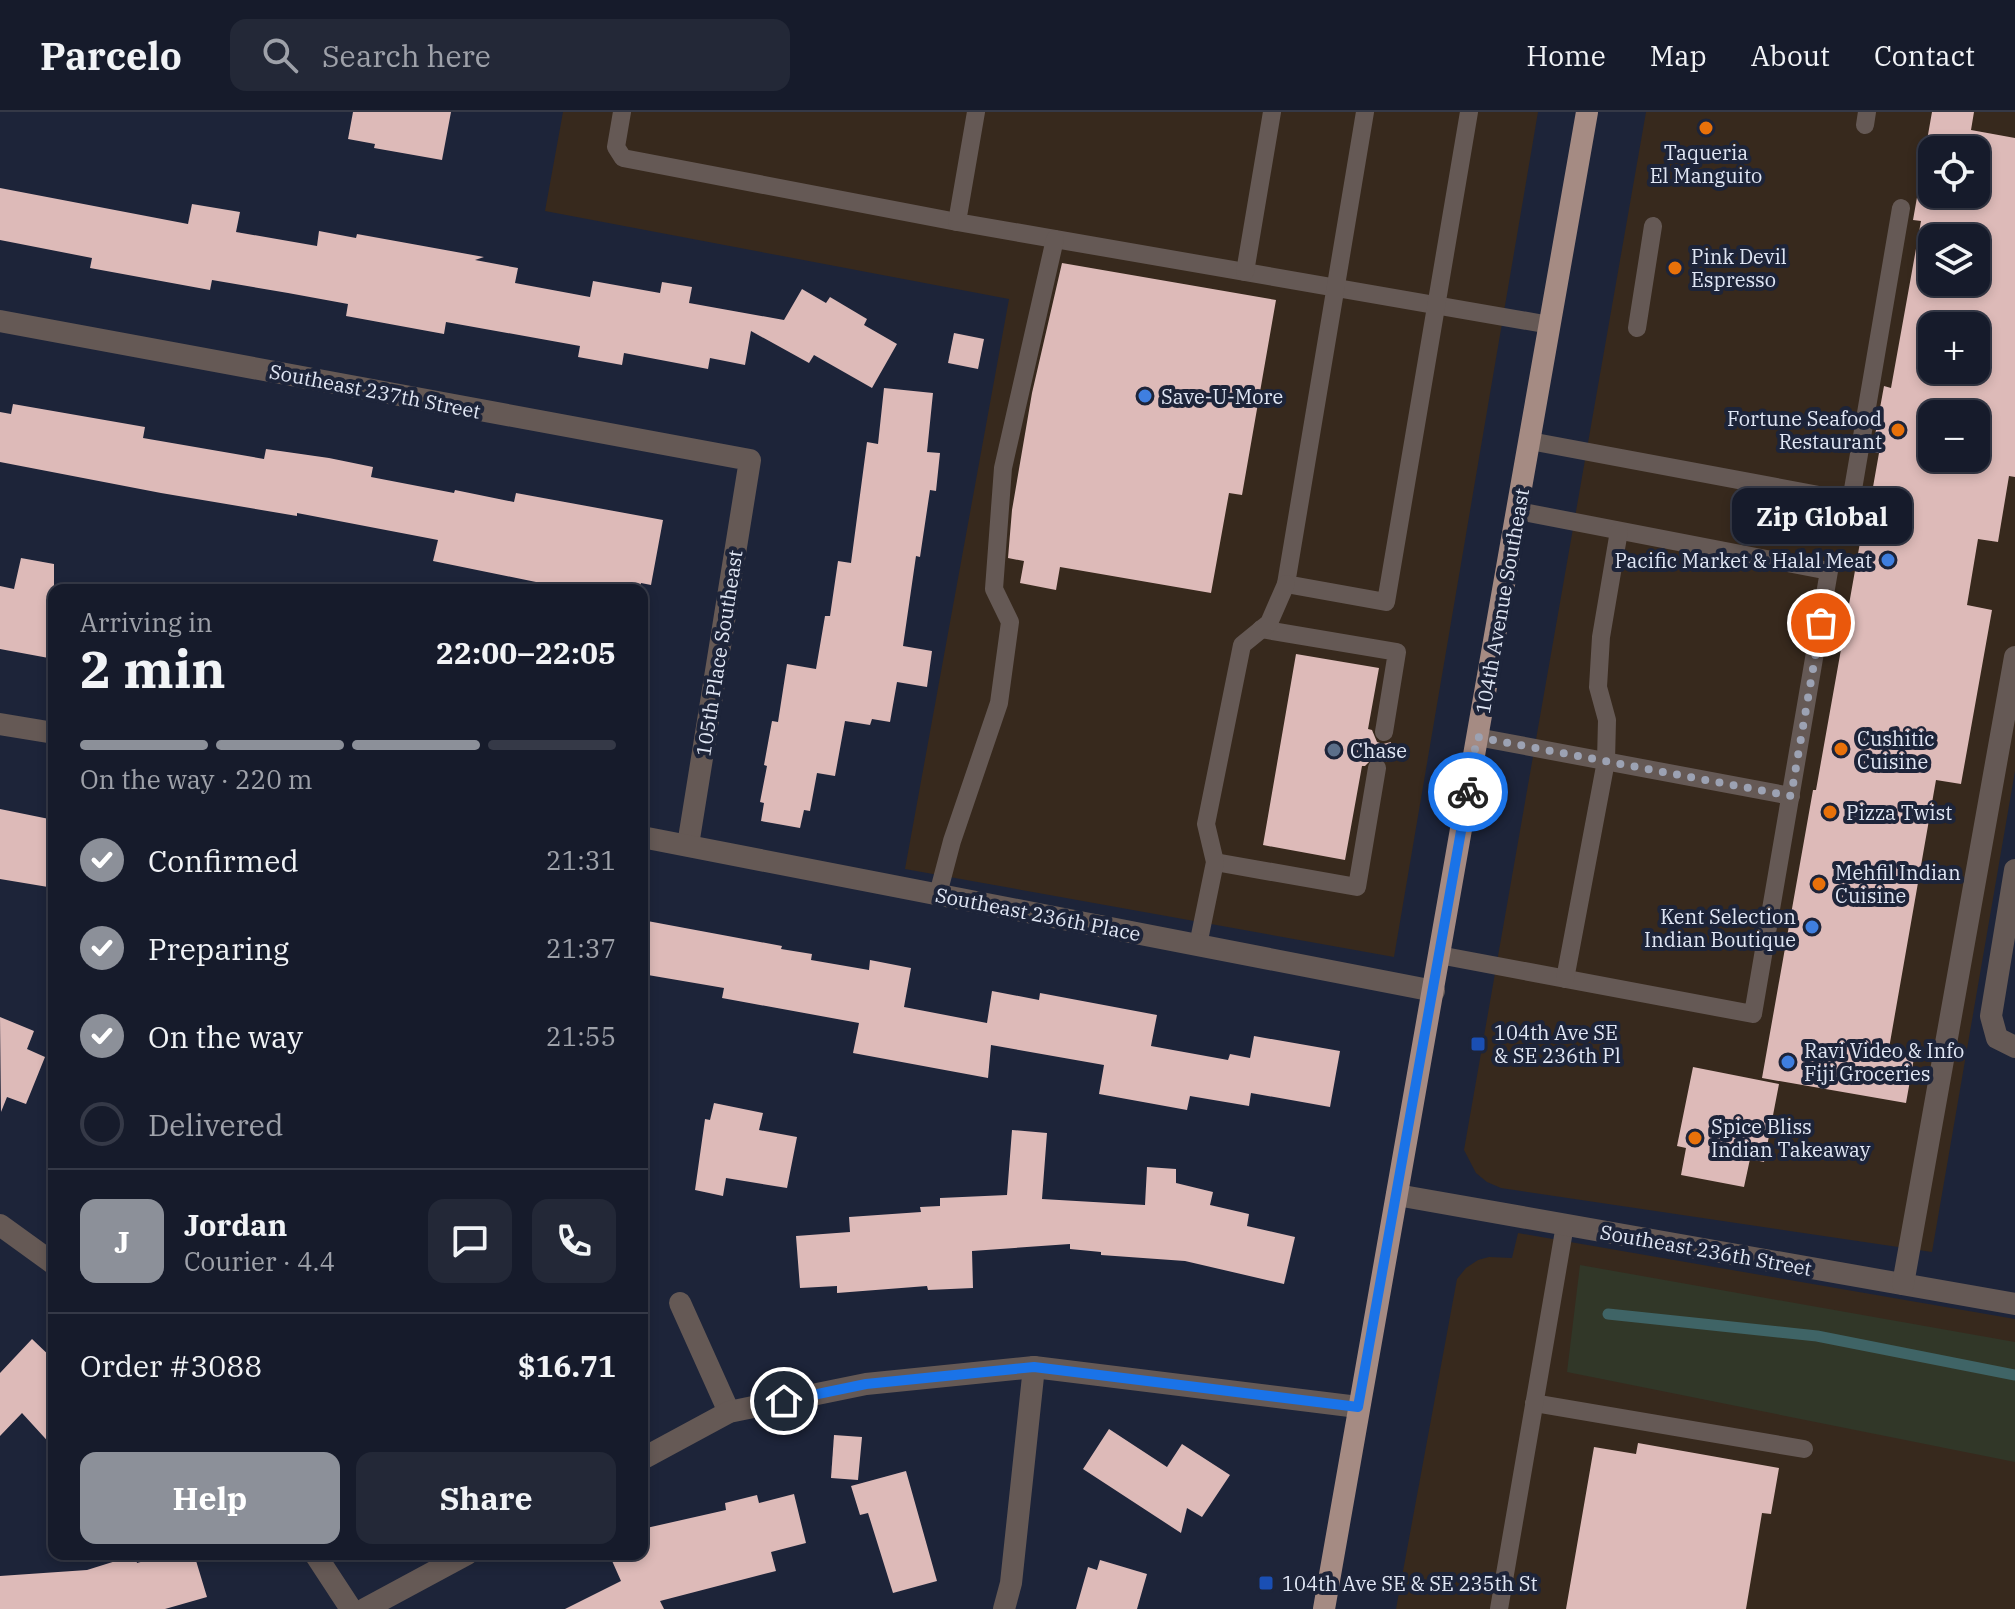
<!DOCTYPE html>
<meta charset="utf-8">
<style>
body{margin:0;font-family:"IBM Plex Serif",serif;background:#232837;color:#f1f3f6;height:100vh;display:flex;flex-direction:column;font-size:30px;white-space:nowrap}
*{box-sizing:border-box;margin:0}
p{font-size:26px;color:#9ea1a9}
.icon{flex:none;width:44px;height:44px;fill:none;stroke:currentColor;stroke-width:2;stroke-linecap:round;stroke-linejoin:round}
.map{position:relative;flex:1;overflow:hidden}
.side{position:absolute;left:48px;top:472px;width:600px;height:976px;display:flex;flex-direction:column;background:#161b2b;border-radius:16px;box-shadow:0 4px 12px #0003,0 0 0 2px #353947}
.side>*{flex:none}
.controls{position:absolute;left:1918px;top:24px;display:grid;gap:16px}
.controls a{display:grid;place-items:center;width:72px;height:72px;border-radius:16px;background:#161b2b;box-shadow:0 4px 12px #0003,0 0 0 2px #353947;font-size:40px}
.pin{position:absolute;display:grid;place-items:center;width:68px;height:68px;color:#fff;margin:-34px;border:4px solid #fff;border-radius:50%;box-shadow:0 2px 8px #0007}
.courier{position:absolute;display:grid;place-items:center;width:80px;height:80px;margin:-40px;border:6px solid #1a73e8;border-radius:50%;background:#fff;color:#222;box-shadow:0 2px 10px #0007}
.bubble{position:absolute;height:56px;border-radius:16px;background:#161b2b;box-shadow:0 4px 12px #0003,0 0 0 2px #353947;font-size:26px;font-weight:700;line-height:56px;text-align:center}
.head em{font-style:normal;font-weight:700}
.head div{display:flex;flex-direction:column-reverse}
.head{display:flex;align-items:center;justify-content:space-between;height:136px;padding:0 32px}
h1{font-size:52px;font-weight:700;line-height:60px}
.bar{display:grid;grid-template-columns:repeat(4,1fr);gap:12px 8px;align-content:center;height:96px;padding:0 32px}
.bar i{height:10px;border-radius:6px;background:#353947}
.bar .current{background:#8c9099}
.bar p{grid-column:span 4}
.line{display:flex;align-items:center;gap:20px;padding:0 32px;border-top:2px solid #353947}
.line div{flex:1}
.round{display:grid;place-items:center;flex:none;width:84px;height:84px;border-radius:16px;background:#232837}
ol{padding:0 32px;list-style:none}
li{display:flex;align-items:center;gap:24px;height:88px}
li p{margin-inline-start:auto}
li .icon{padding:8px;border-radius:50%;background:#8c9099;color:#fff;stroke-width:4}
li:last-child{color:#9ea1a9}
li i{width:44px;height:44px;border:4px solid #353947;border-radius:50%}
.cta{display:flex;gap:16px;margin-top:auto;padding:16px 32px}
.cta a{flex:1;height:92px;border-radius:16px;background:#8c9099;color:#fff;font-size:32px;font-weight:700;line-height:92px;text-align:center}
.cta a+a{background:#232837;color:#f1f3f6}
header{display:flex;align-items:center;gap:48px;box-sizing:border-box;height:112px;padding:0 40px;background:#161b2b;border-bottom:2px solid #353947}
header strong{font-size:38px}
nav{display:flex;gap:44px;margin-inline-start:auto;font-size:28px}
.search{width:560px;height:72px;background:#232837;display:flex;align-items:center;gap:20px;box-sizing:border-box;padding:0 28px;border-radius:16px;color:#9ea1a9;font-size:30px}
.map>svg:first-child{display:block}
.commercial{fill:#37291d;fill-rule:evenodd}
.green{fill:#313728}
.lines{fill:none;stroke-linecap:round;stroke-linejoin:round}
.stream{stroke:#3f6466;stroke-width:11}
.building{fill:#ddbab8;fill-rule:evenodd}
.service{stroke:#655955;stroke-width:18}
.minor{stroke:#655955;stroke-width:22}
.primary{stroke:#a58b83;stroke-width:22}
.done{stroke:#9ca2b3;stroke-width:8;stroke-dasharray:0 14.4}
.route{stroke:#1a73e8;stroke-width:10}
.food-dot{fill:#e8710a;stroke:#1d2439;stroke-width:3}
.shop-dot{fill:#3f7fe0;stroke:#1d2439;stroke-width:3}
.service-dot{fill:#5c6f8a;stroke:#1d2439;stroke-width:3}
.transit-dot{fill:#1a4fb4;stroke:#1d2439;stroke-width:3}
.labels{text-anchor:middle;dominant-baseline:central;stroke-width:8;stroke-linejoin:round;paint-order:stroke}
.poi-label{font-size:20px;fill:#e0e6f4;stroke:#1d2439;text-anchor:start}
.street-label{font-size:20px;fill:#e0e6f4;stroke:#1d2439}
</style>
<header>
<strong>Parcelo</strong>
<div class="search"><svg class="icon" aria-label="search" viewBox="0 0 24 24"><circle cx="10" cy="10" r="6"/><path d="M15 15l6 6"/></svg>Search here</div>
<nav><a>Home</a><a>Map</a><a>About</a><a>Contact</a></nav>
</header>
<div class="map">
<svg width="2015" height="1497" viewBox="0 0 2015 1497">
<rect width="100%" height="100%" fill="#1d2439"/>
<!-- commercial -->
<g class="commercial">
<path d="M563 0H1538L1394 845 905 757 1009 187 545 99Z"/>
<path d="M1646 0H2015V659L1932 1140 1501 1076 1487 1070 1476 1061 1464 1038ZM1932 38H1976V82H1932ZM1932 126H1976V170H1932ZM1932 214H1976V258H1932ZM1932 302H1976V346H1932Z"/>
<path d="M1518 1121 2015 1207V1497H1396L1457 1167 1466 1156 1478 1148 1489 1145 1512 1146Z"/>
</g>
<!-- green -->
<path class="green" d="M1580 1153 2015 1230V1350L1567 1260Z"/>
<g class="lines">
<!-- stream -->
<path class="stream" d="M1608 1202 1817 1224 2015 1263"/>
</g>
<!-- building -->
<g class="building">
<path d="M353 0H451L442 48 374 36 375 32 348 27Z"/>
<path d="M1932 0H1974L1971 18 2015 26V365L2009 364 1998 430 1978 427 1967 493 1992 498 1961 672 1936 668 1888 942 1914 946 1906 991 1762 966 1813 678H1816L1864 408 1867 409 1879 341 1872 340 1884 274 1891 276 1921 109 1913 108ZM1932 38H1976V82H1932ZM1932 126H1976V170H1932ZM1932 214H1976V258H1932ZM1932 302H1976V346H1932Z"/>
<path d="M0 76 188 112 192 92 240 100 236 120 317 134 319 119 356 126 357 122 484 145 475 148 518 156 515 171 590 185 593 169 660 181 662 170 692 175 689 191 784 208 802 177 826 191 830 185 867 207 864 213 897 232 872 276 814 243 809 251 751 219 745 253 710 246 708 257 624 241 622 253 578 245 580 234 446 210 444 222 346 204 348 192 288 181 212 168 210 178 90 156 92 146 0 128Z"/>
<path d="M1062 151 1276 188 1242 383 1229 381 1211 481 1060 455 1056 478 1020 471 1024 449 1008 446 1012 398 1032 281Z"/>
<path d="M954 221 984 227 978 257 948 251Z"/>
<path d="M884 276 933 281 927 340 940 341 936 379 930 378 920 445 916 444 903 534 932 539 927 575 897 570 890 610 872 607 870 613 845 609 835 664 817 661 810 699 804 698 800 716 761 709 764 691 760 690 767 654 764 653 772 609 778 610 787 552 816 557 825 504H830L838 449 851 451 867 330 878 332Z"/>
<path d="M13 292 145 315 143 326 264 347 266 337 329 346 373 355 371 365 454 381 455 378 514 390 516 381 663 408 651 473 641 471 639 478H575L433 449 438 428 297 401V404L161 381 0 350V300L11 302Z"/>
<path d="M21 446 54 452V547L0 537V474L14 477Z"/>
<path d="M1296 542 1379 556 1368 617 1372 618 1377 630 1383 632 1391 630 1387 650 1380 644 1374 645 1365 654H1362L1345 748 1263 733Z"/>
<path d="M0 697 54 708V776L0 767Z"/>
<path d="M642 808 782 834 781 837 812 842 811 848 869 858 870 848 911 856 904 895 987 911 992 879 1039 888 1040 881 1157 903 1151 934 1228 948 1230 942 1250 946 1254 924 1340 939 1330 995 1251 981 1249 994 1190 984 1187 998 1099 982 1104 953 991 933 988 966 853 941 859 911 722 886 724 876 642 862Z"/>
<path d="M0 905 34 919 27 937 45 945 26 992 7 985 1 1000Z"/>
<path d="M1693 955 1779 972 1764 1050 1750 1047 1744 1075 1681 1063 1686 1036 1677 1034Z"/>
<path d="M714 991 763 1001 759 1018 797 1025 787 1076 726 1066 723 1084 695 1078 705 1007 710 1008Z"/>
<path d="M1012 1018 1047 1021 1042 1087 1145 1093 1147 1055 1176 1057V1071L1213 1080 1210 1093 1249 1102 1247 1114 1295 1125 1284 1172 1185 1149 1101 1143V1140L1070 1137V1132L972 1139 973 1176 928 1178 927 1174 837 1181V1174L800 1176 796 1124 850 1120 849 1105 921 1100 920 1095 940 1094V1086L1007 1083Z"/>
<path d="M32 1227 54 1248V1336L22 1301 0 1324V1261Z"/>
<path d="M1109 1317 1167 1355 1182 1332 1230 1363 1202 1405 1187 1396 1181 1421 1083 1357Z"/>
<path d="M834 1323 862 1325 858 1368 831 1366Z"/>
<path d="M1638 1331 1779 1356 1771 1402 1762 1401 1746 1497H1566L1594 1335 1636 1342Z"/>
<path d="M906 1359 937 1469 893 1481 868 1401 860 1403 851 1374Z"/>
<path d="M794 1382 806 1431 771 1440 776 1459 660 1489 664 1497H565L621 1469 609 1442H642V1417L726 1398 725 1391 757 1383 759 1391Z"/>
<path d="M169 1442H194L207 1485 165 1497H0V1464L87 1458 135 1443 137 1451Z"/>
<path d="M1100 1448 1147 1462 1137 1497H1076L1088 1455 1097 1458Z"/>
</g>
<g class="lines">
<!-- service -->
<g class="service">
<path d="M622 0 616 35 623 46 957 110"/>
<path d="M976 0 957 110 1550 213"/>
<path d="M1365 0 1286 472 1386 490 1469 0"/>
<path d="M1865 13 1867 0"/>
<path d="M1245 160 1272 0"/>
<path d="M1637 216 1653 114"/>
<path d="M1530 329 1851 389 1901 96"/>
<path d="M1261 517 1397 540 1384 620"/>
<path d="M1477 625 1791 684"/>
<path d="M1215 750 1357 775 1377 656"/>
<path d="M938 782 952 729 999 591 1010 510 994 477 1003 356 1055 127"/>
<path d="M1198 833 1215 750 1206 712 1242 533 1269 511 1286 472"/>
<path d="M1439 843 1753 902 1829 459 1518 399"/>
<path d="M1565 867 1606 649 1607 608 1598 575 1601 525 1619 419"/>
<path d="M1534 1291 1804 1337"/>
<path d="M1499 1497 1565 1113"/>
</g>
<!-- minor -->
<g class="minor">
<path d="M0 209 750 348 688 733"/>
<path d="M0 612 54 621"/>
<path d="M642 725 1434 879"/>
<path d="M2015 758 1991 904 1997 926 2015 935"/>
<path d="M1397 1083 2015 1192"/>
<path d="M0 1113 54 1152"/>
<path d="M1903 1172 2015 545"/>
<path d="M680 1191 729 1300"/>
<path d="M642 1347 729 1300 866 1272 1034 1255 1358 1295"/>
<path d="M315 1442 351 1497"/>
<path d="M365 1497 467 1442"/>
<path d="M1004 1497 1011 1471 1034 1255"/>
</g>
<!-- primary -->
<path class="primary" d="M1324 1497 1587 0"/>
</g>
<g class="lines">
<!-- done -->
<path class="done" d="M1468 680 1477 625 1791 684 1821 511"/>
<!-- route -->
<path class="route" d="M784 1289 866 1272 1034 1255 1358 1295 1468 680"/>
</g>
<!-- markers -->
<g class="food-dot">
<circle cx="1706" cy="16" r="8"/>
<circle cx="1675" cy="156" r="8"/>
<circle cx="1898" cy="318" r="8"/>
<circle cx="1841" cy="637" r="8"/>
<circle cx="1830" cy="700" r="8"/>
<circle cx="1819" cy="772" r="8"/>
<circle cx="1695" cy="1026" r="8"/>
</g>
<g class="shop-dot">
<circle cx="1145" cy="284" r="8"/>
<circle cx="1888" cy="448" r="8"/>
<circle cx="1812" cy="815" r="8"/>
<circle cx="1788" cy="950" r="8"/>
</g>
<circle class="service-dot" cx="1334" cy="638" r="8"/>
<g class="transit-dot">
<rect x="1470" y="924" width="16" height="16" rx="4"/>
<rect x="1258" y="1463" width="16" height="16" rx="4"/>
</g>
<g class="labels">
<!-- poi labels -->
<g class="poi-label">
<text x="1706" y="40" text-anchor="middle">Taqueria<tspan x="1706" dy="23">El Manguito</tspan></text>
<text x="1691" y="144">Pink Devil<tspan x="1691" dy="23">Espresso</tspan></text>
<text x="1161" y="284">Save-U-More</text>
<text x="1882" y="306" text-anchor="end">Fortune Seafood<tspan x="1882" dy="23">Restaurant</tspan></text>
<text x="1872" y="448" text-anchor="end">Pacific Market &amp; Halal Meat</text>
<text x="1857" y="626">Cushitic<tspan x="1857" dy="23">Cuisine</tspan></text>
<text x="1350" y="638">Chase</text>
<text x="1846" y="700">Pizza Twist</text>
<text x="1835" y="760">Mehfil Indian<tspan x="1835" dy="23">Cuisine</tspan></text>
<text x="1796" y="804" text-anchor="end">Kent Selection<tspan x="1796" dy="23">Indian Boutique</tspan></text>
<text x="1494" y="920">104th Ave SE<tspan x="1494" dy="23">&amp; SE 236th Pl</tspan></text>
<text x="1804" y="938">Ravi Video &amp; Info<tspan x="1804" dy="23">Fiji Groceries</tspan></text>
<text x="1711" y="1014">Spice Bliss<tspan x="1711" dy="23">Indian Takeaway</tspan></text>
<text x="1282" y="1471">104th Ave SE &amp; SE 235th St</text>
</g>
<!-- street labels -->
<g class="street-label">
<text transform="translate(375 279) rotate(11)">Southeast 237th Street</text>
<text transform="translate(1502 489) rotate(-80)">104th Avenue Southeast</text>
<text transform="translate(719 541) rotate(-81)">105th Place Southeast</text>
<text transform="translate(1038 802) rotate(11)">Southeast 236th Place</text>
<text transform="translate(1706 1138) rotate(10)">Southeast 236th Street</text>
</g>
</g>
</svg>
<div class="controls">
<a><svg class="icon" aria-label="locate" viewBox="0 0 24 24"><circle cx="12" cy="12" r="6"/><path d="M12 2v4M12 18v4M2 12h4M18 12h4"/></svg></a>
<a><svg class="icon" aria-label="layers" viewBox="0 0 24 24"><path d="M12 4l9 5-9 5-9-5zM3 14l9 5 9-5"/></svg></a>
<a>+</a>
<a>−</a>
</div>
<div class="pin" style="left:1821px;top:511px;background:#ea580c"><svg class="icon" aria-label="bag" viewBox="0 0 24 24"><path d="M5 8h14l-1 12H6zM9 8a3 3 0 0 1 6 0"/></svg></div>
<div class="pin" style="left:784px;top:1289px;background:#1f2937"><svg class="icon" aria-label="home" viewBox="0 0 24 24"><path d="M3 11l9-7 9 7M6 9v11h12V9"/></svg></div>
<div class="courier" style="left:1468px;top:680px"><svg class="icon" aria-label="bike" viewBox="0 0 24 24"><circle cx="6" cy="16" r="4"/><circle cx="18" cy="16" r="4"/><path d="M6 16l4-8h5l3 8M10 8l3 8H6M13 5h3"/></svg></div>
<div class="bubble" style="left:1732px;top:376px;width:180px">Zip Global</div>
<section class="side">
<div class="head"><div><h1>2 min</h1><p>Arriving in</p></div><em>22:00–22:05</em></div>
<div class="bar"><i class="current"></i><i class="current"></i><i class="current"></i><i></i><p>On the way · 220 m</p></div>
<ol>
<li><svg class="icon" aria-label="check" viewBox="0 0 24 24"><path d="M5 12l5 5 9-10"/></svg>Confirmed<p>21:31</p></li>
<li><svg class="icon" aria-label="check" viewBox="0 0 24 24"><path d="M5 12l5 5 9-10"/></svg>Preparing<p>21:37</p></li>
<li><svg class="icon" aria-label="check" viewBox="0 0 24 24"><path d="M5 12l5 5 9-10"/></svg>On the way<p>21:55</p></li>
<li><i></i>Delivered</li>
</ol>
<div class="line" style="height:144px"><b class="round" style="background:#8c9099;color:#fff">J</b><div><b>Jordan</b><p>Courier · 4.4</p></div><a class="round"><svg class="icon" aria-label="chat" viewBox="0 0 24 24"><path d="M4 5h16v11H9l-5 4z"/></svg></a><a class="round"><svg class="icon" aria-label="phone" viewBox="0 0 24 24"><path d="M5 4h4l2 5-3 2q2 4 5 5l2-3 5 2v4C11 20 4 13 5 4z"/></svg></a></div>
<div class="line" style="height:104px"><div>Order #3088</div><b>$16.71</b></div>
<div class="cta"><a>Help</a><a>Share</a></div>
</section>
</div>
